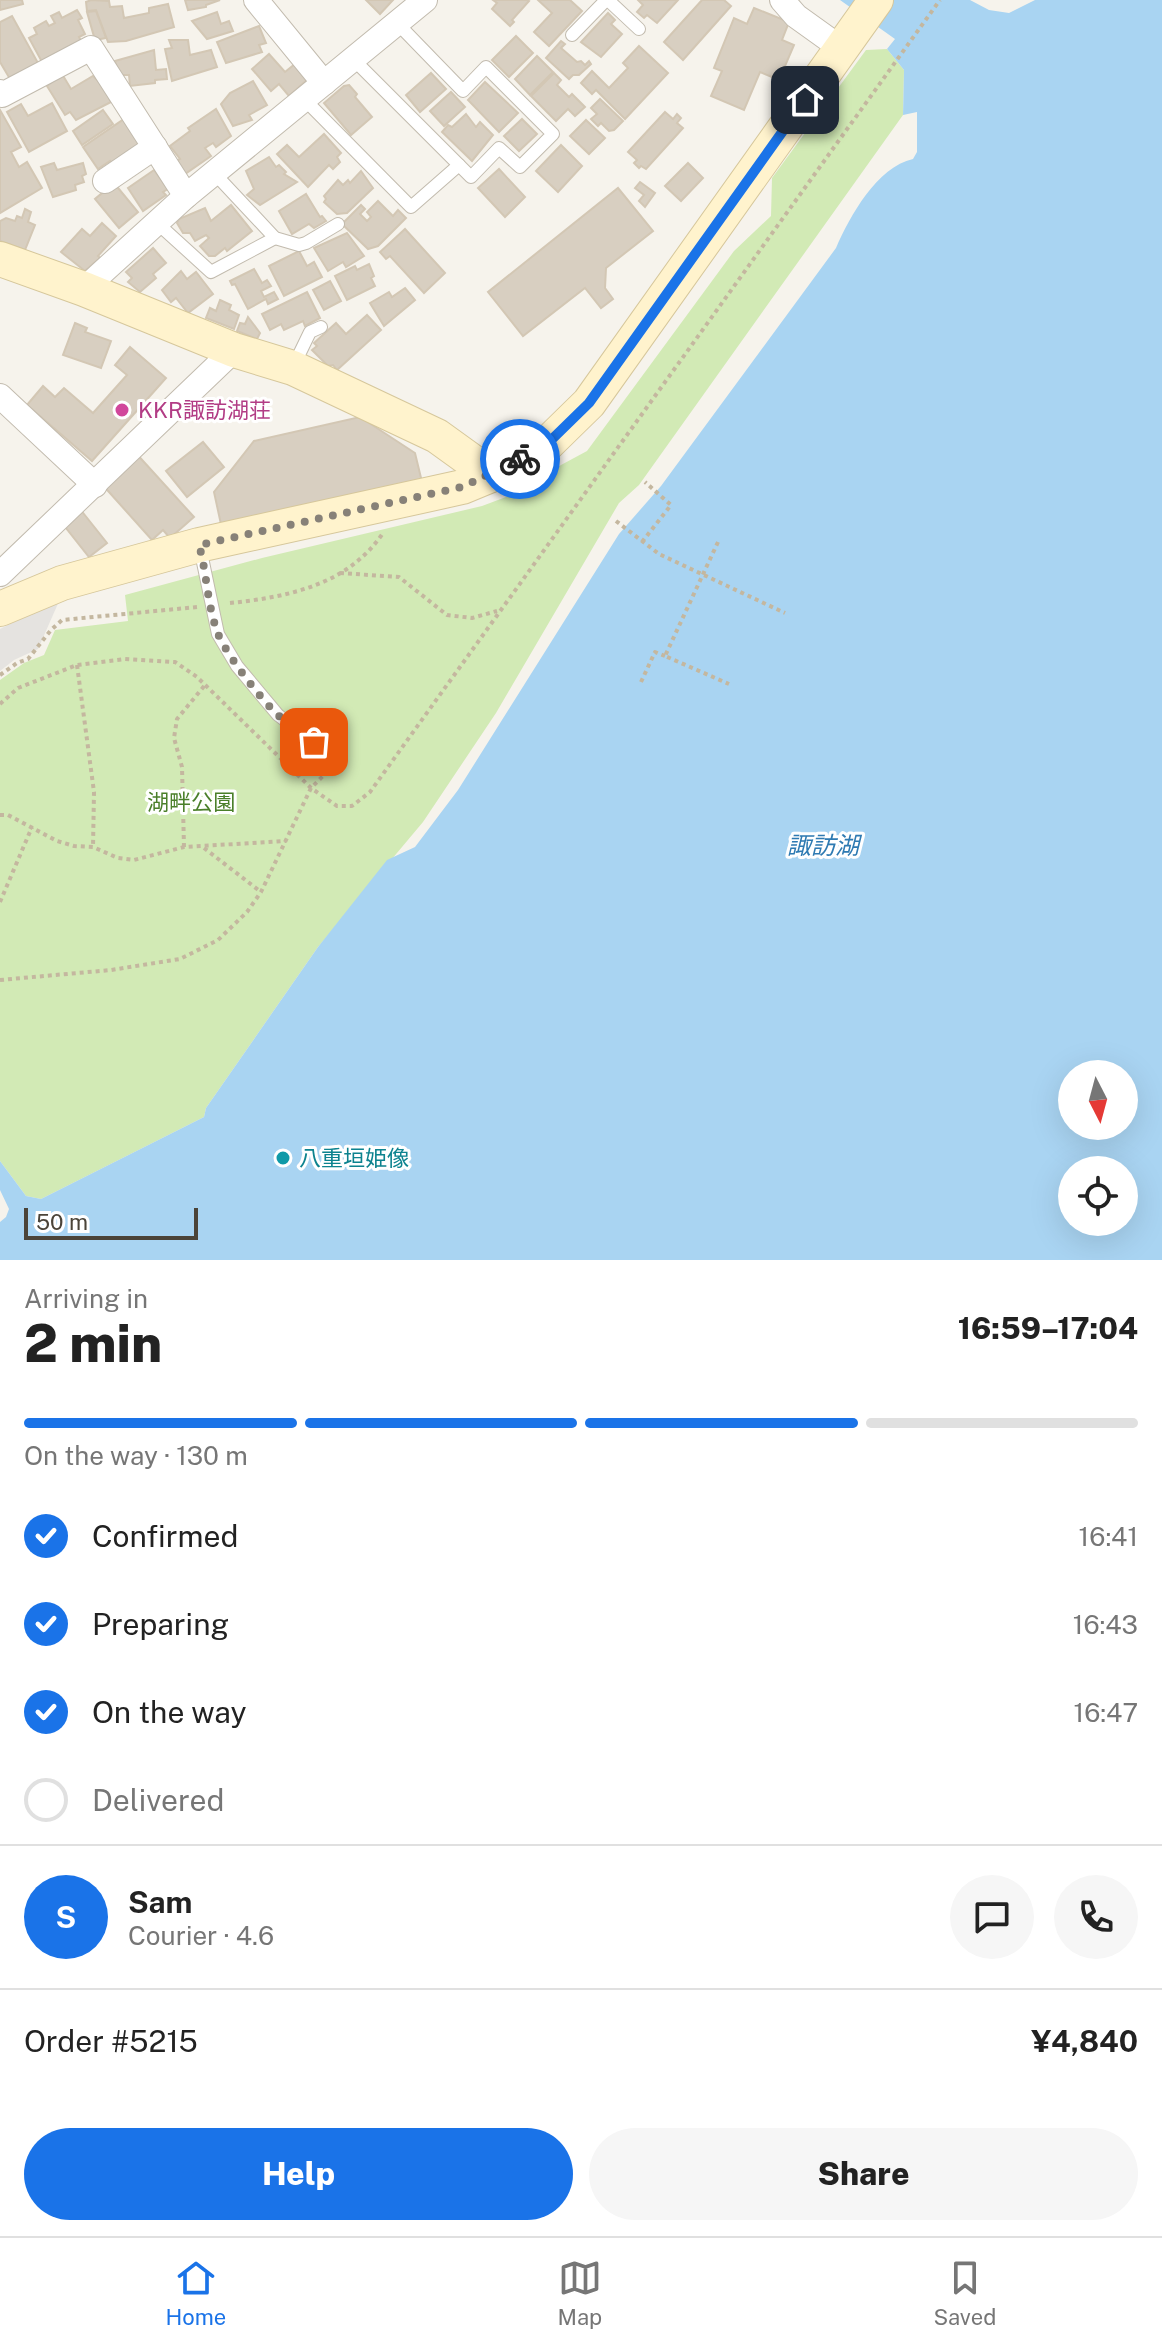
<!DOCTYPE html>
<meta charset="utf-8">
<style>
body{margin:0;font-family:"Public Sans","Noto Sans JP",sans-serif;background:#f6f6f6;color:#222;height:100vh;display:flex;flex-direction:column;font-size:30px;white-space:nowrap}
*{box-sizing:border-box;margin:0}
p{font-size:26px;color:#767676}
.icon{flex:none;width:44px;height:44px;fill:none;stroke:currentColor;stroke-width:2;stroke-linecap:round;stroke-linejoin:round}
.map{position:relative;height:1260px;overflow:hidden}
.side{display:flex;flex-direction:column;background:#fff;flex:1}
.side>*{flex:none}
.needle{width:52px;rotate:174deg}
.tools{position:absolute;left:1058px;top:1060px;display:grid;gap:16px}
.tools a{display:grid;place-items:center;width:80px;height:80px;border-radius:50%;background:#fff;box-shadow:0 8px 32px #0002;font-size:40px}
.scale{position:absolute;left:24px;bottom:20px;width:174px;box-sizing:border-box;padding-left:8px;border:4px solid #4b4439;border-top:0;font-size:22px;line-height:28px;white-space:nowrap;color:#4b4439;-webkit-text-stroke:6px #fff;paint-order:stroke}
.pin{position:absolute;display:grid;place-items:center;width:68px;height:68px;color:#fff;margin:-34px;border-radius:16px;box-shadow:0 4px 12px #0006}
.courier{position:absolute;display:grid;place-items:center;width:80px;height:80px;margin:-40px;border:6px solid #1a73e8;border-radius:50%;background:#fff;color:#222;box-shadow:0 2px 10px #0007}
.overview em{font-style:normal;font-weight:800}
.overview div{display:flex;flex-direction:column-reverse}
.overview{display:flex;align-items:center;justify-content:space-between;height:136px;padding:0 24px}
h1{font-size:52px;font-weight:800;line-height:60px}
.bar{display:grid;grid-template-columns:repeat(4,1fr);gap:12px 8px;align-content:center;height:96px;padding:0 24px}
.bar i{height:10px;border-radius:6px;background:#e0e0e0}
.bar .selected{background:#1a73e8}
.bar p{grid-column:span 4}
.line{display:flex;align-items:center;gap:20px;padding:0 24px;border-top:2px solid #e0e0e0}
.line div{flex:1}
.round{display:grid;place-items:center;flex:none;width:84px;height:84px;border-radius:42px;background:#f6f6f6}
ol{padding:0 24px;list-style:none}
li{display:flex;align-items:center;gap:24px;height:88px}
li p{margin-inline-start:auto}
li .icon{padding:8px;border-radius:50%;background:#1a73e8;color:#fff;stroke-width:4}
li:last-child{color:#767676}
li i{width:44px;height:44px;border:4px solid #e0e0e0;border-radius:50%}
.action{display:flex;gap:16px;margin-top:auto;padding:16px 24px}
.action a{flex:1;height:92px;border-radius:48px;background:#1a73e8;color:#fff;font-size:32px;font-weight:800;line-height:92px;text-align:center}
.action a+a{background:#f6f6f6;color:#222}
.dock{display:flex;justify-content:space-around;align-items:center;height:112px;border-top:2px solid #e0e0e0;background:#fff;font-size:22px;color:#767676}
.dock a{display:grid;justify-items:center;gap:4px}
.dock .selected{color:#1a73e8}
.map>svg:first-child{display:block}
.green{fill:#d2eab5}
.parking{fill:#e5e3e0}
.water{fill:#a9d4f2;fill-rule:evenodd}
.building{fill:#d8cfc1;stroke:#d3c7b4;stroke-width:2}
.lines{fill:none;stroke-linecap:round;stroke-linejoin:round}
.lane-casing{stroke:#c2bbae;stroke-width:14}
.street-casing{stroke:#c2bbae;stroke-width:26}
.secondary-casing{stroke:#d6c79b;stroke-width:36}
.path{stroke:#c4b79f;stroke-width:4;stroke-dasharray:4 4;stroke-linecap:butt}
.lane{stroke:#fff;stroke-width:12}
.street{stroke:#fff;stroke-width:24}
.secondary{stroke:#fff3cd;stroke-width:34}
.done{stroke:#878178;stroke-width:8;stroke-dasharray:0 14.4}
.route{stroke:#1a73e8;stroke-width:10}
.hotel-dot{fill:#d1479c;stroke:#fff;stroke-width:3}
.culture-dot{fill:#0f9aa8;stroke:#fff;stroke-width:3}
.labels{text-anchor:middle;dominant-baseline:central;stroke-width:6;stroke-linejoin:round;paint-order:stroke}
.hotel-label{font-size:22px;fill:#b23c85;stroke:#fff;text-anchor:start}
.park-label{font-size:22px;fill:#4a7f2a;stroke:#fff}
.culture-label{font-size:22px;fill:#0d838f;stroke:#fff;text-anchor:start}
.water-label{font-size:24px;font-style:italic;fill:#2e7ab2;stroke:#fff}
</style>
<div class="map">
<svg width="1162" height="1260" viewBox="0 0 1162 1260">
<rect width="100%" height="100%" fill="#f6f3ec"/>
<!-- green -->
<path class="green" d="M887 49 904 70 903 115 639 485 619 503 496 713 423 822 318 947 206 1108 204 1117 41 1199 26 1196 0 1161V680L24 663 44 655 55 630 128 621 125 595 262 558 482 506 522 491 561 465 587 451 734 251 771 216 772 178 866 50Z"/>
<!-- parking -->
<path class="parking" d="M60 599 38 649 14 660 0 671V629Z"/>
<!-- water -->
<path class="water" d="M840 0H970L989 10 1009 13 1035 0H1162V1260H0V1222L6 1217 9 1209 0 1190V1161L26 1196 41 1199 204 1117 206 1108 318 947 387 860 415 847 458 790 619 534 661 486 836 248C850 216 877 167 913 159L917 152V112L903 115 904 70 887 49 895 39ZM1072 1074H1124V1126H1072ZM1072 1170H1124V1222H1072Z"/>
<!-- building -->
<g class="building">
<path d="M0 0H22L23 4 0 10Z"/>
<path d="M91 0 109 1 110 7 122 6 124 18 149 13V8L168 4 174 27 126 41 108 42 96 10 87 11 86 2Z"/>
<path d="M185 0H220L206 5V7L188 10Z"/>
<path d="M366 0H393L380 14Z"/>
<path d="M493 0H527L529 1 512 20 514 22 510 26 492 9 497 3Z"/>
<path d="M538 0H570L582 11 549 46 534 32 552 13Z"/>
<path d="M678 0 657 23 647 15 644 18 637 12 643 5 638 0Z"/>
<path d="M702 0H724L731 6 683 60 664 42Z"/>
<path d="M754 8 789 22 782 40 794 45 779 80 760 72 744 110 711 96 722 71 714 68 734 18 747 24Z"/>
<path d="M77 10 82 18 78 20 85 34 79 37 81 41 42 62 29 38 37 34 34 28 46 21 49 26 55 23 51 16 59 12 62 18Z"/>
<path d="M96 11 106 38 95 40 87 12Z"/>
<path d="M217 12 221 24 229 21 233 31 207 39 192 21Z"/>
<path d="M608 13 615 20 611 24 622 34 601 57 581 42Z"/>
<path d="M12 16 38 63 10 79 0 62V22Z"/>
<path d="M259 26 266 43 259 45 262 52 226 63 217 42Z"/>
<path d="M516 36 533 53 509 77 492 60Z"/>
<path d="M169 40H188L190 55 211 50 217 67 172 81 165 49 172 48Z"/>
<path d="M561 41 565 44 561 48 577 62 581 61 585 65 589 61 591 64 579 75H573L569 79 546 58Z"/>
<path d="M639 46 668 73 625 119 596 90 592 94 581 83 592 71 609 88 628 68 623 63Z"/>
<path d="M154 50 156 70 166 69 167 79 155 80V83L130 86 129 75H119L115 61Z"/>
<path d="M269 54 285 72 295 64 308 79 289 96 279 84 271 91 252 69Z"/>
<path d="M537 56 553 72 530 95 515 79Z"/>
<path d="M431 73 446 89 420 112 406 95Z"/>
<path d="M554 73 561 80 557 85 569 97 572 94 585 107 575 116 568 109 556 121 531 96Z"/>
<path d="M62 74 71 89 93 76 103 85 111 102 76 120 70 112 65 115 47 86Z"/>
<path d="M253 81 267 105 249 115 252 120 233 126 221 104 230 93Z"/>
<path d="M485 82 518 113 499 132 468 100Z"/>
<path d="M349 85 357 94 355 97 372 117 351 135 324 103 344 86Z"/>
<path d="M451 92 465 107 444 126 430 111Z"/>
<path d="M600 99 623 121 614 130 609 131 601 123 598 126 591 119 597 114 591 108Z"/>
<path d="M52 103 67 131 29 152 7 112 21 104 28 116Z"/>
<path d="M216 109 231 136 216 147 213 143 205 148 211 156 185 174 176 161 180 159 170 146 190 131 188 128Z"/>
<path d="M0 110 21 147 11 152 19 167 27 162 42 188 0 213Z"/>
<path d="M103 110 113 124 82 145 73 131Z"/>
<path d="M665 112 673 119 677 114 681 118 677 123 683 128 646 169 641 166 639 168 634 163 637 160 628 152Z"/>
<path d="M466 114 476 127 480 122 493 135 472 161 442 132 448 125 452 127Z"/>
<path d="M124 119 143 147 113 167 110 161 98 169 83 147Z"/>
<path d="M522 119 537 134 519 151 504 136Z"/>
<path d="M586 120 605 138 589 154 570 136Z"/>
<path d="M324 134 341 153 337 157 340 162 333 169 329 165 308 187 277 154 287 145 299 157Z"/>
<path d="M561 145 582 166 558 192 536 171Z"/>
<path d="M269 157 276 167 279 165 286 172 284 174 297 182 260 205 247 195 254 189 246 171Z"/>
<path d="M54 163 57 170 83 163 86 174 82 176 84 182 75 185 76 190 53 197 41 167Z"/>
<path d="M688 163 703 178 681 201 665 186Z"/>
<path d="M499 169 525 197 505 217 478 188Z"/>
<path d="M154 170 168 189 163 192 166 195 143 211 128 188Z"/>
<path d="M361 171 373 188 347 213 337 214 324 202 326 199 324 196 338 180 343 185 348 180 350 183Z"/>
<path d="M640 182 655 193 645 207 639 201 644 195 635 188Z"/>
<path d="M114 183 138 212 119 228 95 199Z"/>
<path d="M618 188 653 231 606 268 605 288 613 299 601 308 585 288 523 336 488 292Z"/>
<path d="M306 194 320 217 322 216 326 221 314 228 309 224 292 234 279 211Z"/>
<path d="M378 201 393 216 398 210 406 218 378 246 368 249 342 224 361 205 365 209 360 214 367 221 371 217 367 212Z"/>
<path d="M231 205 252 231 227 251 225 248 215 256H209L200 246 209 238 206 235 195 241 190 233H183L177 223 179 219 205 208 211 221Z"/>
<path d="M25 209 31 212 28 222 35 225 25 250 0 241V221L6 218 15 221 17 216 22 218Z"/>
<path d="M102 223 116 236 98 256 100 258 85 271 61 252 82 229 90 236Z"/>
<path d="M405 229 445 273 424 293 390 256 386 259 380 252Z"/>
<path d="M347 233 364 256 346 267 343 262 328 271 314 248Z"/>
<path d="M153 248 166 263 153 274 156 278 140 292 128 282 132 278 126 272Z"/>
<path d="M299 251 307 266 314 262 322 277 284 296 269 266Z"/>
<path d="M369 264 374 276 371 278 375 286 347 300 335 276 355 266 357 270Z"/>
<path d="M254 269 262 283 267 280 271 286 261 291 264 297 274 292 278 299 268 304 266 299 248 309 235 284 232 285 230 281Z"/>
<path d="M181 271 187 279 196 272 213 294 188 313 176 298 171 302 162 290Z"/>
<path d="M330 281 341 301 324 310 313 290Z"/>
<path d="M405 288 415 300 384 326 370 303 389 292 392 297Z"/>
<path d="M307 292 320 318 305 326 303 321 284 330 281 324 270 330 262 314Z"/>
<path d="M220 300 231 305 229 310 239 315 234 329 206 318 210 308 216 311Z"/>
<path d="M367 315 381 330 337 370 333 365 328 366 312 350 317 346 314 343 336 323 346 334Z"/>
<path d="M248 317 260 333 257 339 237 331 240 323 245 324Z"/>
<path d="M75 323 87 328 85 332 111 341 101 368 63 355Z"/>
<path d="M130 347 166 378 92 461 27 405 43 386 55 397 64 388 93 413 127 375 115 365Z"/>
<path d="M360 417 415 453 422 482 222 529 214 492 254 441Z"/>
<path d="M203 442 224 467 187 497 166 471Z"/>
<path d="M134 451 194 517 170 538 163 530 152 540 100 482Z"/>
<path d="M80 509 107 543 89 557 62 523Z"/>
</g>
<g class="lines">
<defs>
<g id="lane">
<path d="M608 0 639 29"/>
<path d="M572 35 606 0"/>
<path d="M354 60 459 165"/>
<path d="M305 100 411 207 459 165 471 177 499 148 520 167 553 134 486 67 463 91 397 23"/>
<path d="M215 174 275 238 299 245 306 243 338 224"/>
<path d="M156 222 211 272 275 238"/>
<path d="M294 365 310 332 321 327"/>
<path d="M200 548 218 634 237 666 278 715 314 742 333 765"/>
</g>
<g id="street">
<path d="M256 0 324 83"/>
<path d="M782 0 796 16 842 49"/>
<path d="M0 92 2 95 91 48 186 196"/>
<path d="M105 181 155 147"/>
<path d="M84 289 186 196 425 0"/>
<path d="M0 396 95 485"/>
<path d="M0 574 234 350"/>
</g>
<g id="secondary">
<path d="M0 259 84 289 234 350 293 368 437 436 491 475"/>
<path d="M0 609 62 583 199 545 462 487 491 475 544 447 589 403 876 0"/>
</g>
</defs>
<!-- lane casing -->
<use href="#lane" class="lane-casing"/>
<!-- street casing -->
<use href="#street" class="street-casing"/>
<!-- secondary casing -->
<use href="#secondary" class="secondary-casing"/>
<!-- path -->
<g class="path">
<path d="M616 521 659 554 785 613"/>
<path d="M642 542 671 505 645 482"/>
<path d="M718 542 665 656 729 684"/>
<path d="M340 573 399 577 447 615 472 618 497 611"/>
<path d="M230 603C288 597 348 585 383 533"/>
<path d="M77 665 94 792 93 847"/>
<path d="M0 675 17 663 28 659 51 630 62 620 197 607"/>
<path d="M641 682 655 652 665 656"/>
<path d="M0 704 18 688 77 665 125 659 175 662 197 677 311 788 337 806H352L370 792 940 0"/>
<path d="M0 815H8L57 841 74 846 93 847 118 858 134 860 184 847 286 841"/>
<path d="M184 847 182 767 174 738 177 719 205 685"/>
<path d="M204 848 261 892"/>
<path d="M0 902 32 827"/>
<path d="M0 980 111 970 180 959 218 940 247 912 261 892 311 788 323 776"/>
</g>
<!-- lane -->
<use href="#lane" class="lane"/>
<!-- street -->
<use href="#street" class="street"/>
<!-- secondary -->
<use href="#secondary" class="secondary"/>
</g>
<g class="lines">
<!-- done -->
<path class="done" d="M314 742C303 733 290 725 279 716 262 701 224 652 217 631 207 603 207 574 199 545L462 487 520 459"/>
<!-- route -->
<path class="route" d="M520 459 544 447 589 403 805 100"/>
</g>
<!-- markers -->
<circle class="hotel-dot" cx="122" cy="410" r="8"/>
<circle class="culture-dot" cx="283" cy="1158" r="8"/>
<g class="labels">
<!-- hotel labels -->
<g class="hotel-label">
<text x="138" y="410">KKR諏訪湖荘</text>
</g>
<!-- park labels -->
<g class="park-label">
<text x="191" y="802">湖畔公園</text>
</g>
<!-- culture labels -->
<g class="culture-label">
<text x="299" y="1158">八重垣姫像</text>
</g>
<!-- water labels -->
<g class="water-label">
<text x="823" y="845">諏訪湖</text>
</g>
</g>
</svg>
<div class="tools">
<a><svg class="needle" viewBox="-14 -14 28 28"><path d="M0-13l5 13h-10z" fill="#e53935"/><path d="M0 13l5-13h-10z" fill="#767676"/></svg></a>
<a><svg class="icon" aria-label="locate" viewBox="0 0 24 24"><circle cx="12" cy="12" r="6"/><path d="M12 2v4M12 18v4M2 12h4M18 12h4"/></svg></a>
</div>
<div class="scale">50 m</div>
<div class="pin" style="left:314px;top:742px;background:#ea580c"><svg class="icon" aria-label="bag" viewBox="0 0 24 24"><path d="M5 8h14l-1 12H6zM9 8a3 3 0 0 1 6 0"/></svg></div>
<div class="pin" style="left:805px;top:100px;background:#1f2937"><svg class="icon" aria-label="home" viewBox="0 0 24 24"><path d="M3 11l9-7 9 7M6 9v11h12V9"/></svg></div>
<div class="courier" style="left:520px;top:459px"><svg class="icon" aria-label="bike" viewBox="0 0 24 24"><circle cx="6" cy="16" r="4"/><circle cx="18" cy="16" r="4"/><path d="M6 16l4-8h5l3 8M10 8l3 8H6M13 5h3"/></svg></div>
</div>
<section class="side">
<div class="overview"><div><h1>2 min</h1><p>Arriving in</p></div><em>16:59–17:04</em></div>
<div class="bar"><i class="selected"></i><i class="selected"></i><i class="selected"></i><i></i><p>On the way · 130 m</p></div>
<ol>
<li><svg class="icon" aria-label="check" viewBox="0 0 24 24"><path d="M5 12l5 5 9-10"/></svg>Confirmed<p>16:41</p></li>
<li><svg class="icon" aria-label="check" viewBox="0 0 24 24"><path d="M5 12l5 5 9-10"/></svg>Preparing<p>16:43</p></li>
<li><svg class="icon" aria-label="check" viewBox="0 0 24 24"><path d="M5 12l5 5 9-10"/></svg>On the way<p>16:47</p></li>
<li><i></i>Delivered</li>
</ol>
<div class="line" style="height:144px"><b class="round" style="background:#1a73e8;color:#fff">S</b><div><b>Sam</b><p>Courier · 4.6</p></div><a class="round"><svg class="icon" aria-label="chat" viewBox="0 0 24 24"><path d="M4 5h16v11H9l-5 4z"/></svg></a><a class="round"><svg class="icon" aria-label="phone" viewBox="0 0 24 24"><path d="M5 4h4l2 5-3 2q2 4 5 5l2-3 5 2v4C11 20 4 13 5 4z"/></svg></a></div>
<div class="line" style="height:104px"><div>Order #5215</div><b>¥4,840</b></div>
<div class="action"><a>Help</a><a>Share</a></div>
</section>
<nav class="dock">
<a class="selected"><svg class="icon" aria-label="home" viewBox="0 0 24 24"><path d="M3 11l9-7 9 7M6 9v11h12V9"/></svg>Home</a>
<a><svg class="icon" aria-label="map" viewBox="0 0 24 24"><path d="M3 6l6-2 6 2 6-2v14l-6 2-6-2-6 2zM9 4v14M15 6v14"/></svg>Map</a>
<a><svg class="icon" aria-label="saved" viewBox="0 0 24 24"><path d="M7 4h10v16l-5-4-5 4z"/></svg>Saved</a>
</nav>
